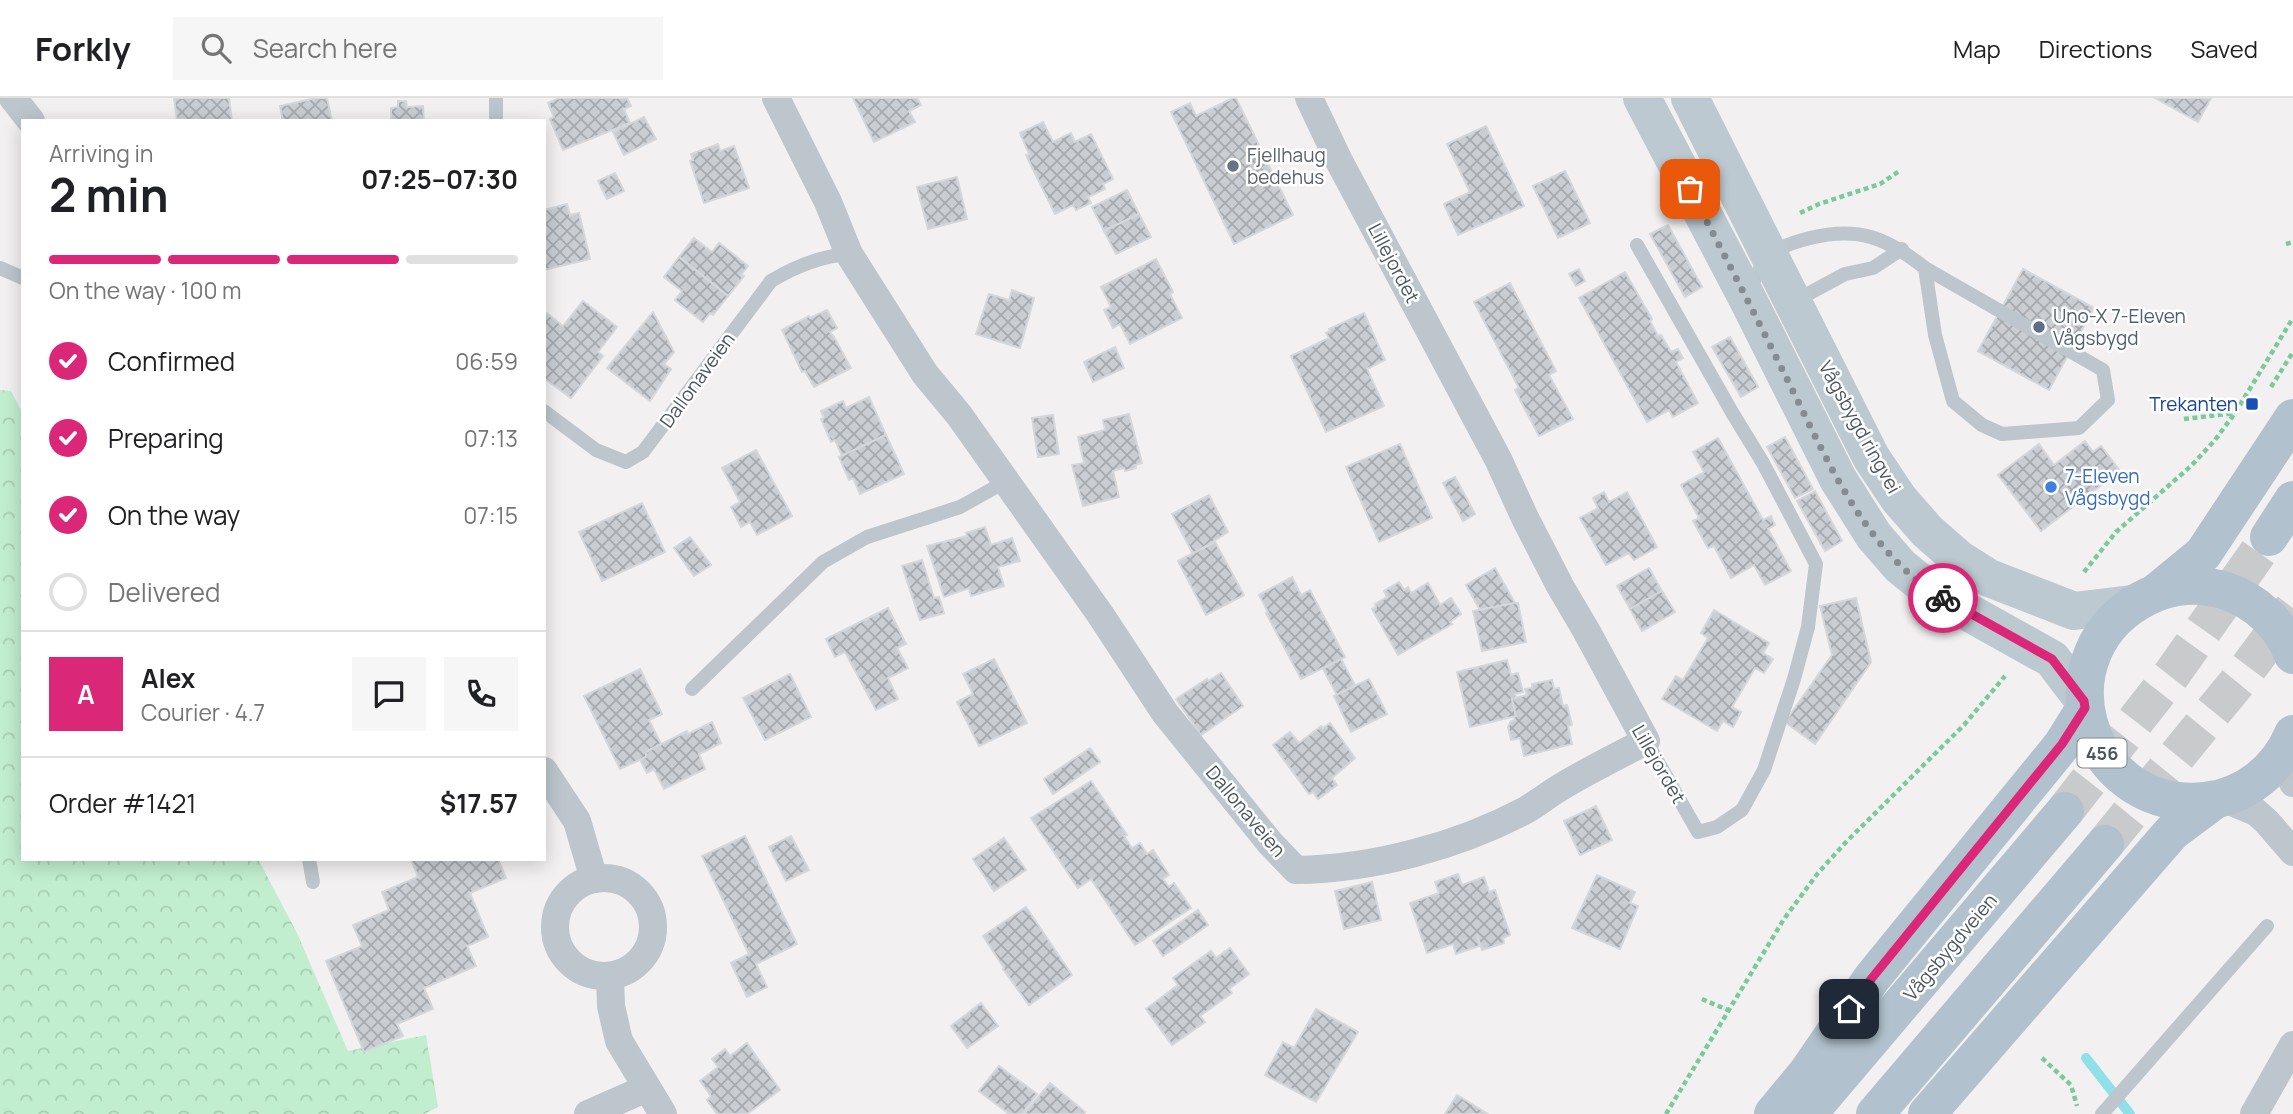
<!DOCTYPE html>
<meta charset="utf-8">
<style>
body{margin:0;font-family:Manrope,sans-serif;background:#f6f6f6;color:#202124;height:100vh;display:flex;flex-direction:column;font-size:26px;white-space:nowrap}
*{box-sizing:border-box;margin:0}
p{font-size:23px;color:#757577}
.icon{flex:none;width:38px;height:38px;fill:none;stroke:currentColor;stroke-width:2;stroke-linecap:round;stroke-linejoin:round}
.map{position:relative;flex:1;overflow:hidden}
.drawer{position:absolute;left:21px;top:21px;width:525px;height:742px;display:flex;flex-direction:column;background:#fff;border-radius:0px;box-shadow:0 4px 18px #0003}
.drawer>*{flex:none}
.pin{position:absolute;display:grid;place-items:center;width:60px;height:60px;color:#fff;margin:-30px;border-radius:14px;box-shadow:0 4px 10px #0006}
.courier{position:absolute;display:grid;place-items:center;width:70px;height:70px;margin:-35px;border:5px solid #db2777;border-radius:50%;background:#fff;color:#222;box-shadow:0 2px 9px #0007}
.summary em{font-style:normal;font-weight:700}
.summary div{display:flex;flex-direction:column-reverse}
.summary{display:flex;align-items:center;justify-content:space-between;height:119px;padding:0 28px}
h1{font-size:46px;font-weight:700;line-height:52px}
.bar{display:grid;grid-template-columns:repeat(4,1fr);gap:10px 7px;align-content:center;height:84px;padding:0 28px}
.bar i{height:9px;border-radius:5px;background:#e0e0e0}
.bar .active{background:#db2777}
.bar p{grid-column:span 4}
.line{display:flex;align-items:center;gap:18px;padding:0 28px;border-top:2px solid #e0e0e0}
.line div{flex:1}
.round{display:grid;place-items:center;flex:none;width:74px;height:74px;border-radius:0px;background:#f6f6f6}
ol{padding:0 28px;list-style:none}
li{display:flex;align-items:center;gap:21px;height:77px}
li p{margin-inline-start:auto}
li .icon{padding:7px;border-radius:50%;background:#db2777;color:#fff;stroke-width:4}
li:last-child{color:#757577}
li i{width:38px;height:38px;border:4px solid #e0e0e0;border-radius:50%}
header{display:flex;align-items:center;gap:42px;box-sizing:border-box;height:98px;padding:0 35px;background:#fff;border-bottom:2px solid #e0e0e0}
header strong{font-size:33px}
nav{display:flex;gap:38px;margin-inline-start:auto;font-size:24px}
.search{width:490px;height:63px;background:#f6f6f6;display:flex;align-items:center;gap:18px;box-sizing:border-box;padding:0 24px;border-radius:0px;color:#757577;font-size:26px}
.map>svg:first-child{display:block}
.forest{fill:url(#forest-crowns)}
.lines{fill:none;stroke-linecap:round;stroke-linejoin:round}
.stream{stroke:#8fe0e9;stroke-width:10}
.building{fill:url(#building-cross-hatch);stroke:#d4d7db;stroke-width:2}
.primary-tunnel{stroke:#c8cacc;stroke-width:38;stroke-dasharray:38 19;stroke-linecap:butt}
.path{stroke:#7acb9b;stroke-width:4.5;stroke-dasharray:5 3.5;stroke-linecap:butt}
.lane{stroke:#bcc6cc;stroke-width:14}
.street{stroke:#bcc6cc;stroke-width:28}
.secondary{stroke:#bdc9d1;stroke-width:38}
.primary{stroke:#b1c2ce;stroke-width:38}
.done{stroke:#848c91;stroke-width:7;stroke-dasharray:0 12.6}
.route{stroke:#db2777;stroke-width:9}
.worship-dot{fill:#6b7280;stroke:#fff;stroke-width:2.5}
.service-dot{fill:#5c6f8a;stroke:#fff;stroke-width:2.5}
.transit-dot{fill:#1a4fb4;stroke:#fff;stroke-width:2.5}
.shop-dot{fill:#3f7fe0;stroke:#fff;stroke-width:2.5}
.labels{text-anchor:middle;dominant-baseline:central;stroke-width:5;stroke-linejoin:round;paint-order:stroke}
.shield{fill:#fff;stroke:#80898e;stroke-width:2}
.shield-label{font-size:18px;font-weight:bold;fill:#49565d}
.worship-label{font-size:19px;fill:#5b616d;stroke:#fff;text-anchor:start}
.street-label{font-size:19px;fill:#49565d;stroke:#fff}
.service-label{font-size:19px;fill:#4e5e75;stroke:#fff;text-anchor:start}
.transit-label{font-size:19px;fill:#164399;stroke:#fff;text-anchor:end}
.shop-label{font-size:19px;fill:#366cbe;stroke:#fff;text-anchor:start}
</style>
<header>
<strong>Forkly</strong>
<div class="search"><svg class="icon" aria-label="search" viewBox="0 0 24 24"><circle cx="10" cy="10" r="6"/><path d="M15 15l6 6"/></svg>Search here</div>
<nav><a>Map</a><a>Directions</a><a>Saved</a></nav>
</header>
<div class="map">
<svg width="2293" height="1016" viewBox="0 0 2293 1016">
<defs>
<pattern id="forest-crowns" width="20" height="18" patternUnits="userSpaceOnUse" patternTransform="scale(1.75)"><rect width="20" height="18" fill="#c1eece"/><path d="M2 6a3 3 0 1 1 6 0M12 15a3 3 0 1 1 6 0" fill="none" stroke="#a7ceb3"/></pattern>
<pattern id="building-cross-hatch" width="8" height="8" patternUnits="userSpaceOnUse" patternTransform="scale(1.75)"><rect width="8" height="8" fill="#caced3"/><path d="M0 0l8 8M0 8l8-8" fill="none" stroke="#a6aaae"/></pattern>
</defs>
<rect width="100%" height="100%" fill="#f3f0f1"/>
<!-- forest -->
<path class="forest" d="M0 292 11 293 23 316V761H258L297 835 348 953 426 937 438 1009 424 1016H0Z"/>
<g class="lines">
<!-- stream -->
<path class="stream" d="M2086 960 2130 1016"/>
</g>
<!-- building -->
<g class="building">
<path d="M174 0H229L232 23H177Z"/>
<path d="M316 0H327L332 23H283L280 8Z"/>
<path d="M559 0H627L631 8 624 11 630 25 563 52 550 21 554 19 548 5Z"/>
<path d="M853 0H917L921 7 909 13 915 24 874 44Z"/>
<path d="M1233 0H1236L1293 117 1234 146 1171 14 1190 5 1196 18Z"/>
<path d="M2155 0H2211L2198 24Z"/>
<path d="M398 3H406L407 9 423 8 424 23H391V10L398 9Z"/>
<path d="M644 19 656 41 624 57 613 34Z"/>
<path d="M1043 24 1053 44 1071 35 1075 44 1091 36 1113 81 1103 86 1105 91 1088 99 1091 105 1076 112 1073 107 1055 116 1026 57 1029 56 1020 35Z"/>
<path d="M1486 28 1524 108 1458 137 1444 106 1470 94 1447 46Z"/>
<path d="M718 46 720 53 734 48 749 90 704 105 690 63 693 62 691 56Z"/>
<path d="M1565 73 1590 125 1558 140 1533 88Z"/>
<path d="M615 75 624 93 607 101 598 83Z"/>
<path d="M957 79 967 121 928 131 917 89Z"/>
<path d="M1127 92 1139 116 1104 133 1092 109Z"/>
<path d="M567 106 570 117 579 115 590 161 544 172V112Z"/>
<path d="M1139 116 1151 139 1116 156 1104 133Z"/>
<path d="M1668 127 1702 189 1685 199 1650 136Z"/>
<path d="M694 140 712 154 719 145 748 168 741 177 744 178 728 198 679 159Z"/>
<path d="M679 159 728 198 713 217 710 215 703 224 675 202 682 193 664 179Z"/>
<path d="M1156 161 1173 194 1170 196 1182 220 1130 246 1120 226 1113 230 1104 212 1111 209 1101 189Z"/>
<path d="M1579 171 1585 183 1576 188 1569 176Z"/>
<path d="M2023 171 2094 210 2049 292 1978 253Z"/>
<path d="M1625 174 1652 221 1650 223 1658 238 1661 237 1671 254 1678 251 1683 260 1676 264 1698 305 1673 319 1669 312 1647 324 1579 200Z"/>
<path d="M1510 185 1556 273 1549 277 1573 321 1539 338 1515 292 1519 290 1474 204Z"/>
<path d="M1012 192 1034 200 1020 250 976 236 989 196 1009 202Z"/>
<path d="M583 203 617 229 598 254 603 258 571 300 544 280V213L563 228Z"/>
<path d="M827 212 837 230 830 234 834 239 851 270 814 289 805 273 802 274 782 232 809 218 810 220Z"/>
<path d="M653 214 674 254 664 266 671 271 650 303 607 270Z"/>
<path d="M1364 215 1385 262 1367 271 1384 308 1326 334 1291 258 1329 240 1326 235 1330 233 1329 231Z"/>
<path d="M1730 239 1758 289 1741 299 1712 249Z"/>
<path d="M1115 249 1124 270 1093 284 1084 264Z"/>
<path d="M869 299 886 337 842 358 835 342 831 344 821 321 824 320 821 313 843 303 846 310Z"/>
<path d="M1129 316 1142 365 1135 367 1136 370 1125 373 1124 370 1113 373 1119 399 1083 408 1072 367 1084 365 1078 339 1105 332 1103 322Z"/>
<path d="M1053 317 1059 356 1038 359 1032 320Z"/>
<path d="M886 337 904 376 860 396 853 380 849 382 839 359Z"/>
<path d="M1785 339 1813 391 1795 400 1767 349Z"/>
<path d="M1718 340 1763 422 1771 418 1775 427 1768 431 1791 473 1765 487 1754 467 1731 480 1714 448 1708 450 1693 423 1699 420 1681 387 1704 374 1693 354Z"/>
<path d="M2085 343 2093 354 2101 348 2120 373 2041 433 1998 377 2039 346 2054 367Z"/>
<path d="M1400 346 1432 420 1379 444 1346 369Z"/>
<path d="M756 352 792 418 757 437 750 424 741 429 731 409 740 404 722 370Z"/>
<path d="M1455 379 1475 416 1463 423 1443 385Z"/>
<path d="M1815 393 1842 443 1825 453 1797 403Z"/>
<path d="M1604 394 1609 404 1627 394 1657 449 1634 462 1629 455 1606 467 1580 420 1598 410 1593 400Z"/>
<path d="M1209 397 1228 434 1193 456 1172 416Z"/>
<path d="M642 405 665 454 602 483 579 434Z"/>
<path d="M985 429 991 447 1012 440 1020 463 998 469 1004 488 971 498 969 490 944 499 927 448 967 438 966 435Z"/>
<path d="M690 439 711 467 694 478 674 450Z"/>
<path d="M1215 444 1244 497 1206 517 1178 463Z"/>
<path d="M922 462 934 500 939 499 944 515 920 522 902 468Z"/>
<path d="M1495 470 1515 505 1480 512 1466 487Z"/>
<path d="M1649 470 1662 493 1630 511 1617 488Z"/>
<path d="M1292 479 1301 497 1310 492 1345 559 1301 581 1266 515 1268 514 1259 497Z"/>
<path d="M1399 484 1404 492 1408 489 1411 495 1428 485 1440 507 1451 500 1461 516 1450 524 1452 526 1398 557 1372 511 1376 509 1375 506 1387 499 1384 493Z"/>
<path d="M1662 493 1675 514 1642 533 1630 511Z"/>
<path d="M1856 500 1871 564 1815 646 1785 624 1832 557 1820 508Z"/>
<path d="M1515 505H1518L1526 544 1482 553 1473 513Z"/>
<path d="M888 510 906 546 897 550 908 570 888 580 898 601 876 612 845 554 835 559 826 541Z"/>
<path d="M1714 512 1769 545 1763 555 1773 561 1764 575 1755 570 1732 609 1741 614 1733 629 1723 623 1717 633 1662 601 1676 578 1683 582 1708 540 1701 535Z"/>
<path d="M994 561 1027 625 979 648 957 604 973 596 963 576Z"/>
<path d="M1341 561 1355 587 1337 597 1323 571Z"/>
<path d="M1507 562 1511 577 1518 575 1523 594 1515 596 1516 600 1512 601 1516 618 1470 629 1457 574Z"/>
<path d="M640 571 662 616 649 622 661 646 646 654V659L620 671 584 598Z"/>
<path d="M1221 575 1243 608 1201 637 1176 601 1207 581 1208 583Z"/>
<path d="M790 576 811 619 765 642 743 600Z"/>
<path d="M1369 581 1387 616 1351 634 1334 598Z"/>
<path d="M1552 582 1554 591 1559 590 1563 608 1567 607 1572 627 1568 628 1572 646 1524 658 1520 640 1511 642 1508 629 1511 623 1515 622 1514 619 1516 618 1512 601 1527 597 1525 591 1532 590V586Z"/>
<path d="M712 624 721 645 699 656 705 671 664 691 654 671 647 675 640 662 646 659V654L687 633 688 636Z"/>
<path d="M1330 625 1355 660 1332 680 1337 687 1318 701 1313 694 1309 696 1273 647 1290 634 1299 645 1321 628 1323 630Z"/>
<path d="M1090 650 1100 664 1053 696 1044 681Z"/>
<path d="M1091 683 1127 737 1124 738 1132 750 1140 745 1147 756 1153 752 1169 777 1163 781 1169 789 1174 785 1191 810 1135 847 1091 781 1078 790 1031 720Z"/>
<path d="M1596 708 1612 742 1580 757 1564 723Z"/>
<path d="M745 738 797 846 756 866 767 889 747 899 731 865 749 856 702 758Z"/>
<path d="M791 738 809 772 786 783 769 749Z"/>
<path d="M1004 740 1026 772 994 793 973 761Z"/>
<path d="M411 761H498L506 780 470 795 488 839 467 848 476 868 424 890 433 911 397 926 403 938 364 954 326 863 362 848 353 827 389 812 382 794 418 779Z"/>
<path d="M1458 776 1462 787 1484 779 1489 794 1495 792 1510 837 1503 840 1504 845 1482 852 1477 837 1479 848 1456 856 1453 846 1427 855 1410 805 1439 795 1435 784Z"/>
<path d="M1597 777 1635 794 1630 805 1638 808 1620 851 1572 830Z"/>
<path d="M1372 784 1381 822 1344 831 1335 793Z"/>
<path d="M1026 809 1072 877 1029 907 1003 871 1004 870 983 838Z"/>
<path d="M1198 812 1208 827 1163 858 1153 843Z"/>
<path d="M1230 850 1249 876 1229 891 1232 895 1200 918 1205 924 1172 947 1146 911 1178 887 1173 880 1211 853 1216 860Z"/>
<path d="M981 905 998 928 967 950 951 928Z"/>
<path d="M1316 911 1358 934 1316 1004 1265 977 1283 944 1294 950Z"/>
<path d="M747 945 780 992 747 1016H717L707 1002 711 998 700 983 718 969 712 961 725 951 730 958Z"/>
<path d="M999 968 1037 996 1022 1016H1009L979 993Z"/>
<path d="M1050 985 1085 1014 1084 1016H1024Z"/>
<path d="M1457 997 1488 1016H1445Z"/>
</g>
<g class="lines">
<!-- primary-tunnel -->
<g class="primary-tunnel">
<path d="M2065 713 2172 576 2269 439"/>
<path d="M2105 746 2239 582 2293 510"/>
</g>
<!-- path -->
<g class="path">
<path d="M1800 115 1819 106 1880 86 1901 72"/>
<path d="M2286 146 2293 144"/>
<path d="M2271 289 2293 254"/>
<path d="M2184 321 2235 315"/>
<path d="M2084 474 2116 434 2191 368 2215 342 2235 315 2293 220"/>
<path d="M1702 901 1730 913"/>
<path d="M2042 960 2071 987 2077 1008"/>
<path d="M1666 1016 1784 821 1818 775 1846 744 1964 627 2005 578"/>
</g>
<!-- lane -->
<g class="lane">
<path d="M496 0V23"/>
<path d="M1637 147 1733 316 1763 365 1816 466 1808 529 1794 581 1764 672 1742 712 1717 729 1698 734 1646 643"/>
<path d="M0 170 23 180"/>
<path d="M1748 195C1753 185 1762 164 1770 157 1780 148 1798 143 1810 140 1859 128 1887 140 1925 170L2103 272 2108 302 2079 330 2002 336 1982 327 1953 303 1935 237 1925 170"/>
<path d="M1793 204 1845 176 1873 170 1902 151"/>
<path d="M544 313 596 352 626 364 643 354 771 183C796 168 820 158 849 156"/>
<path d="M692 591 823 464 867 439 960 409 994 390 1002 380"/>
<path d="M309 761 313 784"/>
<path d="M2102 1016 2267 828"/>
</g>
<!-- street -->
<g class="street">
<path d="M13 0 31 23"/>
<path d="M776 0 828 104 849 156 925 276 959 317 1100 516 1165 615 1270 745 1296 772C1373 771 1458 748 1526 712 1538 705 1549 696 1561 689 1589 672 1618 658 1646 643L1587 534 1560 488 1525 420 1498 361 1339 63 1309 0"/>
<path d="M2288 648 2293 685"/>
<path d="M544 673 577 723 594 781"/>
<path d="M2222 700 2256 714 2267 724 2293 754"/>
<circle cx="604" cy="829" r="49"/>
<path d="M610 878 611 908 619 943 663 1016"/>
<path d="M588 1016 647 990"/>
<path d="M2254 1016 2293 947"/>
</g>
<!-- secondary -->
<g class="secondary">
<path d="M1642 0 1746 198 1838 381 1874 438 1900 468 1932 494 2052 561 2084 603"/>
<path d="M1690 0 1871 359 1899 401 1927 433 1959 461 1989 480 2074 513 2132 506"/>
</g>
<!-- primary -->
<g class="primary">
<path d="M2269 439 2293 402"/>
<path d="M2158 493 2203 456 2293 320"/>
<path d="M2293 557C2282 527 2256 503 2226 493 2201 485 2173 486 2149 498 2037 551 2082 715 2205 703 2245 699 2278 672 2293 636"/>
<path d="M1773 1016 1807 975 1872 880 2062 647 2085 610"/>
<path d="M1808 1016 2065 713"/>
<path d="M1875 1016 2105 746"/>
<path d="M1927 1016 2172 734 2215 702"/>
</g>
</g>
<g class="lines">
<!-- done -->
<path class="done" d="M1690 91C1720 149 1751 208 1780 267 1821 347 1861 453 1943 500"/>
<!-- route -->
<path class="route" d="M1849 911 1872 880 2062 646 2085 610 2084 603 2052 561 1943 500"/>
</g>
<!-- markers -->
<circle class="worship-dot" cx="1233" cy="68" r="7"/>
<circle class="service-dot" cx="2039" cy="229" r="7"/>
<rect class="transit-dot" x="2245" y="299" width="14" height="14" rx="3.5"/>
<circle class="shop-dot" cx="2051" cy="389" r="7"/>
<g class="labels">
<!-- shield labels -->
<rect class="shield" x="2077.5" y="640.5" width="49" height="29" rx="5"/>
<g class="shield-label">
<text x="2102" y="655">456</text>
</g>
<!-- worship labels -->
<g class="worship-label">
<text x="1247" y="57">Fjellhaug<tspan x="1247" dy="22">bedehus</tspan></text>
</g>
<!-- street labels -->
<g class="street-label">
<text transform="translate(1394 165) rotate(62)">Lillejordet</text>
<text transform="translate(697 282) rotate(-54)">Dallonaveien</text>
<text transform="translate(1860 329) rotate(61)">Vågsbygd ringvei</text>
<text transform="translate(1659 666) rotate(60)">Lillejordet</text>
<text transform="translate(1246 713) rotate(50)">Dallonaveien</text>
<text transform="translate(1950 849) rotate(-50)">Vågsbygdveien</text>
</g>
<!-- service labels -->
<g class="service-label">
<text x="2053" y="218">Uno-X 7-Eleven<tspan x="2053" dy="22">Vågsbygd</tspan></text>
</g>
<!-- transit labels -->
<g class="transit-label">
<text x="2238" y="306">Trekanten</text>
</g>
<!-- shop labels -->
<g class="shop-label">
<text x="2065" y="378">7-Eleven<tspan x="2065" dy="22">Vågsbygd</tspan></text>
</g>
</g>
</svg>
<div class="pin" style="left:1690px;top:91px;background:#ea580c"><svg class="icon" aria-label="bag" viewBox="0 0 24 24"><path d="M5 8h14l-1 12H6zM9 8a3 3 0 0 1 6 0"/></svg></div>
<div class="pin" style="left:1849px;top:911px;background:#1f2937"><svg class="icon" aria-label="home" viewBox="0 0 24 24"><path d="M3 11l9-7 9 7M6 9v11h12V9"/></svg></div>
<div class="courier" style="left:1943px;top:500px"><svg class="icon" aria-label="bike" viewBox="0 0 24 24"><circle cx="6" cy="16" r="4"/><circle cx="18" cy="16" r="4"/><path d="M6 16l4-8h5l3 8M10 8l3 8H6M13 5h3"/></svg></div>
<section class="drawer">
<div class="summary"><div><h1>2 min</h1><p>Arriving in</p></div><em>07:25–07:30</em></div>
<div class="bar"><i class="active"></i><i class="active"></i><i class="active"></i><i></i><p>On the way · 100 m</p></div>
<ol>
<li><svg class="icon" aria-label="check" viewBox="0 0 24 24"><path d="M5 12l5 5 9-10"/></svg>Confirmed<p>06:59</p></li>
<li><svg class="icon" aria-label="check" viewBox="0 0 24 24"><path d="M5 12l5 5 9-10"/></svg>Preparing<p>07:13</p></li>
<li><svg class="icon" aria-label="check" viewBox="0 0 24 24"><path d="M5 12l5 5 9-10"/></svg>On the way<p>07:15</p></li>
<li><i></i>Delivered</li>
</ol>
<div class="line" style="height:126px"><b class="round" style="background:#db2777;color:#fff">A</b><div><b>Alex</b><p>Courier · 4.7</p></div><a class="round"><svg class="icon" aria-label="chat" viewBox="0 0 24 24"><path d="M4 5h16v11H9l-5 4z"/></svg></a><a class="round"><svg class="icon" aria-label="phone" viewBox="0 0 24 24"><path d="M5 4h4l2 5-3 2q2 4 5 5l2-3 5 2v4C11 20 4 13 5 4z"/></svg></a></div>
<div class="line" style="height:91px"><div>Order #1421</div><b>$17.57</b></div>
</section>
</div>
